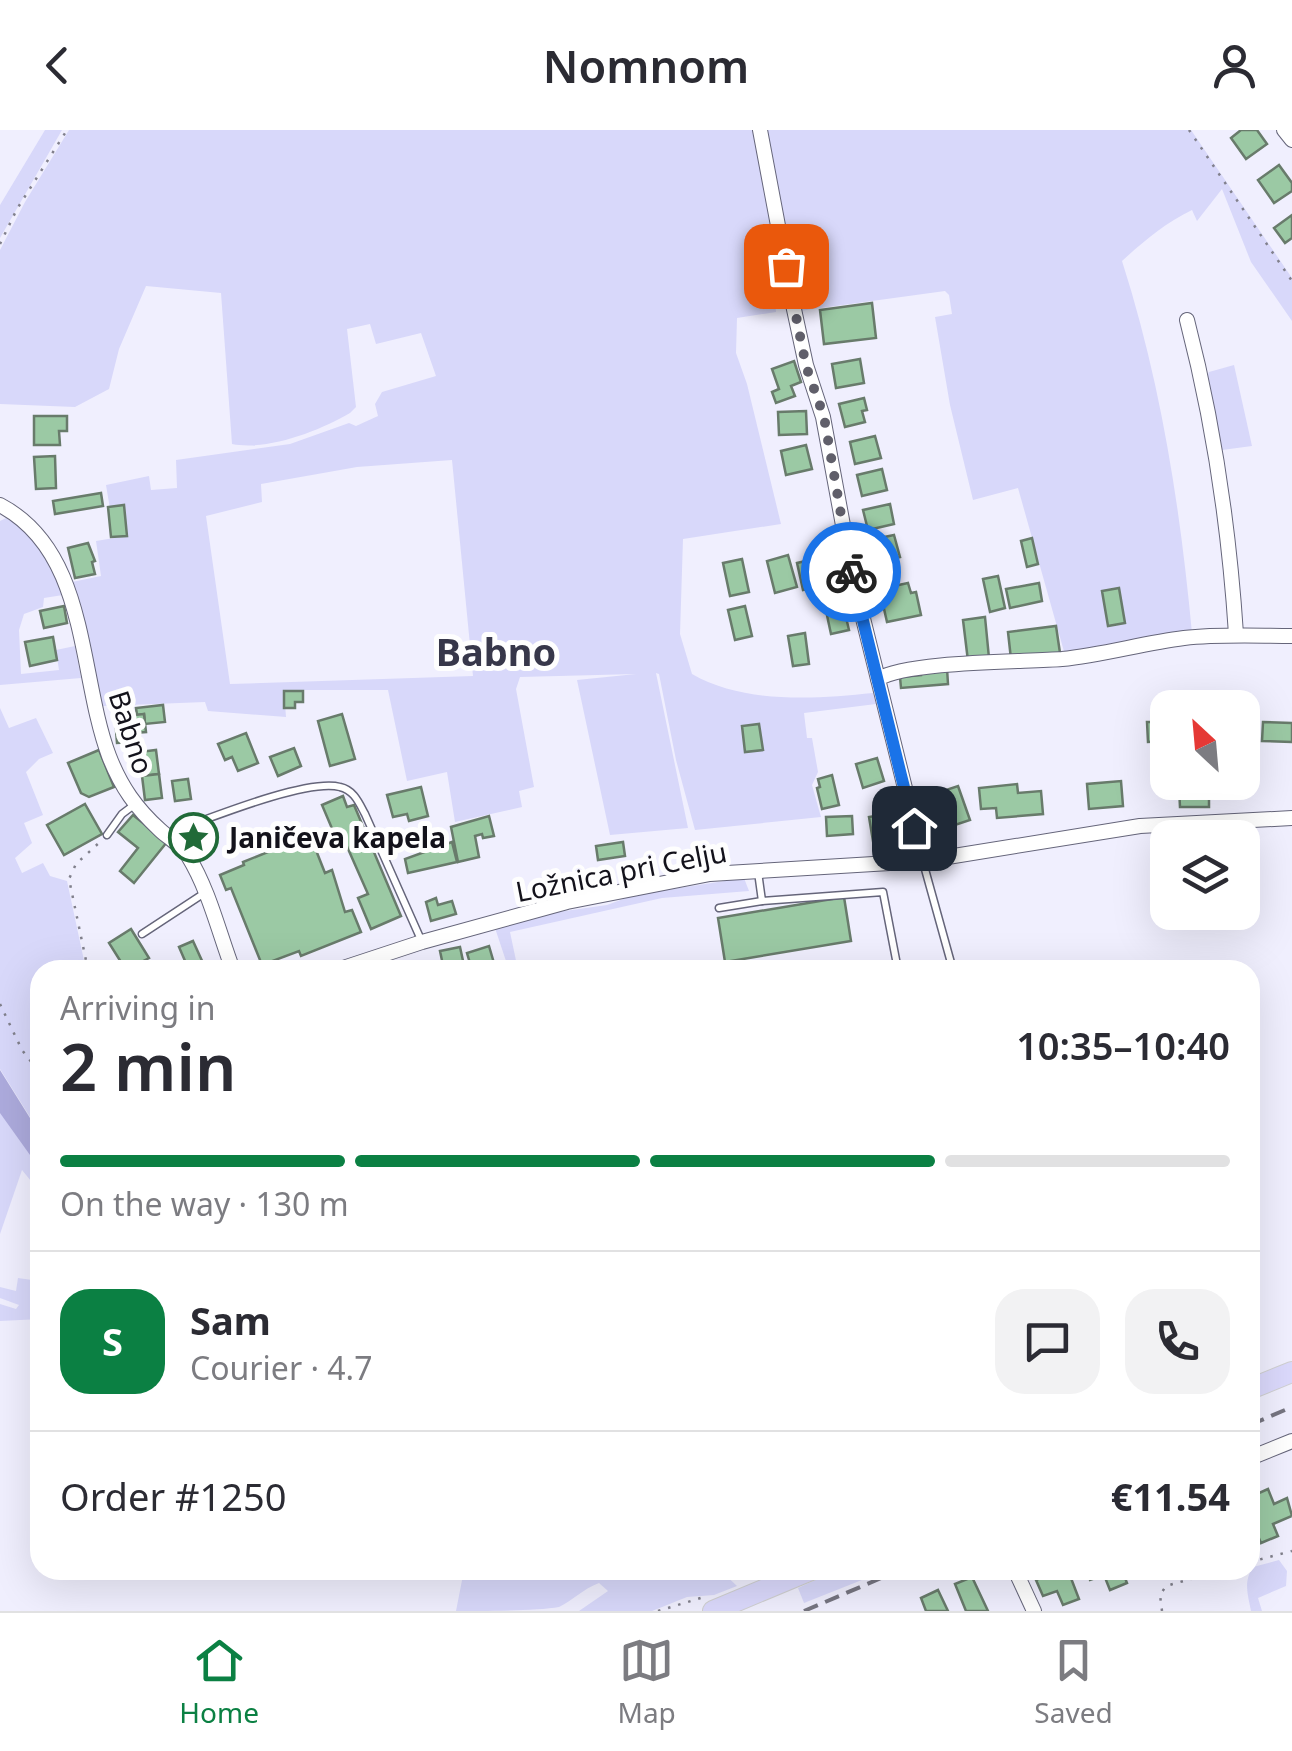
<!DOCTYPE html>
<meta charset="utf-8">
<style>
body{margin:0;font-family:"Noto Sans",sans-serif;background:#f2f2f3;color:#2b2b33;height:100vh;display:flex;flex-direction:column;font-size:38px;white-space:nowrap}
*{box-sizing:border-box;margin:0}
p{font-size:32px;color:#7c7c81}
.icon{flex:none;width:55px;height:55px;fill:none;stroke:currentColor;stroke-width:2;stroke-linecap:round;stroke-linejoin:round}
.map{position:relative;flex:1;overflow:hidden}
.sheet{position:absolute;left:30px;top:830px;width:1230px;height:620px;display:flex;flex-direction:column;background:#fff;border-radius:30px;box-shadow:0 10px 40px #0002}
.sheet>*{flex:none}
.needle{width:65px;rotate:334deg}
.fabs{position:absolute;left:1150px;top:560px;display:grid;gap:20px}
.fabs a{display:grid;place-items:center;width:110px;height:110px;border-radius:20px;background:#fff;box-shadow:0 10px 40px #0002;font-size:50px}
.pin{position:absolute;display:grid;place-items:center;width:85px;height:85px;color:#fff;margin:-42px;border-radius:20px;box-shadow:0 5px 15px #0006}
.courier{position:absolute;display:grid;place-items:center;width:100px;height:100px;margin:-50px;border:8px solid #1a73e8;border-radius:50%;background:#fff;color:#222;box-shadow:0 2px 12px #0007}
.head em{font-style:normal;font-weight:600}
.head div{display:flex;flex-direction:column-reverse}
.head{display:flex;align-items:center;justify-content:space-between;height:170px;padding:0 30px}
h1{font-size:65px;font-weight:600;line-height:75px}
.bar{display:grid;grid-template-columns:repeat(4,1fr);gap:15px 10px;align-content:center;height:120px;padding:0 30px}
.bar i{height:12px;border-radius:8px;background:#e1e1e2}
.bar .on{background:#0b8043}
.bar p{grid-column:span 4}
.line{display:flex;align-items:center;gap:25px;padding:0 30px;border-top:2px solid #e1e1e2}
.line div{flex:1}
.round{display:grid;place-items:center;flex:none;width:105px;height:105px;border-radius:30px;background:#f2f2f3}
header{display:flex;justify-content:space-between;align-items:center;height:130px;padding:0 30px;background:#fff;font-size:45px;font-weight:600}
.tab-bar{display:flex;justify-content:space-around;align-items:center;height:140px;border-top:2px solid #e1e1e2;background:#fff;font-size:28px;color:#7c7c81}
.tab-bar a{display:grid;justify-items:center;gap:5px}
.tab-bar .on{color:#0b8043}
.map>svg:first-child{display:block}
.green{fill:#d8d8fa;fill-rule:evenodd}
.water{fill:#adabdd}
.building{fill:#9bc9a4;stroke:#687b6b;stroke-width:2.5}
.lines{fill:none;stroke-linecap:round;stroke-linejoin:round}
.service-casing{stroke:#65657a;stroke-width:9}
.minor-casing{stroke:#65657a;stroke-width:16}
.primary-casing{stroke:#d0d0d1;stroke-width:22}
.path{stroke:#81808c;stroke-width:2.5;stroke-dasharray:2.5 8;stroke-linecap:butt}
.service{stroke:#fff;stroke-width:6}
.minor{stroke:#fff;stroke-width:14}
.primary{stroke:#dbd9fc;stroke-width:20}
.rail{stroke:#767581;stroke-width:4;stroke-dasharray:15 8;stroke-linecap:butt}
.done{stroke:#605f6a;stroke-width:10;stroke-dasharray:0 18}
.route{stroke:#1a73e8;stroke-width:12}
.labels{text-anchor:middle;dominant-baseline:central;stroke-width:10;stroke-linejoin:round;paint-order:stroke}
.street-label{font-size:28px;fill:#13121b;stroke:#fefefe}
.poi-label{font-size:28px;font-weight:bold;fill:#13121b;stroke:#fefefe;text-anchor:start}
.district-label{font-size:38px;font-weight:bold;fill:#37374a;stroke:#fefefe}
</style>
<header><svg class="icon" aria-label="back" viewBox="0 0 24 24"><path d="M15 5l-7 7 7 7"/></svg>Nomnom<svg class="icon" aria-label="person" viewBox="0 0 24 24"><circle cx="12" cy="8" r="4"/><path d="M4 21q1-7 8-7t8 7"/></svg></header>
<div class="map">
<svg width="1292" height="1481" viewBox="0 0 1292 1481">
<rect width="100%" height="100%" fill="#f0effe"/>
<!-- green -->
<g class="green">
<path d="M45 0H62L0 108V75Z"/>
<path d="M69 0H757L787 165 775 170 776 182 737 188 736 223 747 254 781 394 683 409 680 504 692 544C744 574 815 569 873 563L876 574 804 583 807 608H812L818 642 812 655 821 687 695 700 676 630 659 544 656 543 688 698 610 705 577 550 636 544 520 547 516 559 534 657 519 661 522 677 455 692 447 642 407 651 388 560H284L286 587 208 581 205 572 103 576 72 452 101 446 96 411 126 406 124 377 110 379 106 355 149 346 151 360 177 358 176 330 290 314 349 293 356 296 378 286 375 274 382 262 436 246 421 203 376 214 370 194 347 199 356 277 350 283C319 301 268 321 232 314L221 163 146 156 119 219 109 259 75 277 0 274V120L25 72ZM452 330 473 546 230 554 206 386 262 372 261 354 357 337Z"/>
<path d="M763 0H1191L1292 148V191L1251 132 1222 59 1197 91 1192 80C1165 93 1144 111 1122 131 1161 253 1180 376 1192 503L1065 525 1018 358 973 370 950 275 935 187 952 184 949 165 945 161 799 181Z"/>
<path d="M1234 235 1252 316 1222 320 1208 245 1209 242Z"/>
<path d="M6 388C35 402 53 435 63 465L44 468 43 477 24 484 19 500 21 544 59 540 56 520 75 516 81 548 0 555V391Z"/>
<path d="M0 578 9 598 36 588 53 623 39 629 26 642 43 685 24 693 32 713 15 728 22 743 43 733 50 746 67 751 86 840H40V1003L0 939Z"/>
<path d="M744 748 749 761 662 768 510 802 518 840H509L495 798 558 782 607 775 634 765Z"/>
<path d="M0 979 40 1038V1062L22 1040 0 1104Z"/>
<path d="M40 1147V1189L0 1191V1174L16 1179 19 1175 0 1168V1157L16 1161 18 1148 39 1151Z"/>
<path d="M1279 1430 1287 1441 1286 1456 1258 1468 1262 1481H1251C1248 1465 1243 1452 1253 1437Z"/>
<path d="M464 1440H720L737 1456 714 1465 687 1467 652 1481H579L608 1461 599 1453C583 1459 573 1470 559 1477 537 1481 482 1481 456 1481Z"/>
<path d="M837 1440H887L804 1473 798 1458Z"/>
</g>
<!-- water -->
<path class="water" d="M0 940 40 1004V1039L0 983Z"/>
<!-- building -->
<g class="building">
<path d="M1241 0H1257L1267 14 1246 29 1231 8Z"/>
<path d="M1279 35 1292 53V61L1274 73 1258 50Z"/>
<path d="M1292 85V108L1285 113 1274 98Z"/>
<path d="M872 173 876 208 824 214 820 180Z"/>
<path d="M860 229 864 253 836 258 832 234Z"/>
<path d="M794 231 801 252 791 256 795 266 776 273 772 262 779 259 772 239Z"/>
<path d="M864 268 867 280 862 281 865 292 845 297 839 274Z"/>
<path d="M806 281 807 304 779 305 778 282Z"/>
<path d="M34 286H67V301H59L60 315H34Z"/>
<path d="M875 306 881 328 855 334 850 312Z"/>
<path d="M806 315 812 339 786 345 781 321Z"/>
<path d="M55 326 56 358 36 359 34 327Z"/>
<path d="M882 339 887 360 862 366 857 345Z"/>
<path d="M101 363 103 376 55 384 53 371Z"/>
<path d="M890 374 894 394 868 400 863 380Z"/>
<path d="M124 375 127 406 111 407 108 377Z"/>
<path d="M894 405 900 427 875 433 870 410Z"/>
<path d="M1032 408 1038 434 1027 437 1021 411Z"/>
<path d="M88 413 95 431 92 432 95 444 75 448 68 418Z"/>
<path d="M788 425 797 457 775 463 767 431Z"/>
<path d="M742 429 749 462 730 466 723 433Z"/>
<path d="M810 430 811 435 819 433 824 455 803 460 797 433Z"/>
<path d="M998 446 1005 478 990 482 983 449Z"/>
<path d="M908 453 911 463 916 462 921 485 887 492 882 470 887 468 885 458Z"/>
<path d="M1039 453 1042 471 1010 478 1006 459Z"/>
<path d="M839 458 849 500 831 504 822 462Z"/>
<path d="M1119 458 1125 493 1108 496 1102 461Z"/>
<path d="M64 476 67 493 44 498 40 481Z"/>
<path d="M745 476 752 506 735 510 728 480Z"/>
<path d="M985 487 989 528 968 531 963 490Z"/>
<path d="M1056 496 1060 523 1011 529 1008 502Z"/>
<path d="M805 503 809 534 793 536 788 506Z"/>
<path d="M53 507 57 530 30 536 25 512Z"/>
<path d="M947 538 948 554 901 558 900 547 921 545V540Z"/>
<path d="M284 561H303V572H295V578H284Z"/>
<path d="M163 575 165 592 145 594 144 584 137 585 136 578Z"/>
<path d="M144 584 146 602 133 603V612L117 613 115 587Z"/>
<path d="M342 584 355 629 330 636 318 591Z"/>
<path d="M1147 592H1168V611L1148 612Z"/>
<path d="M1263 592 1292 593V612L1262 611Z"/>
<path d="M759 594 763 620 745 622 742 596Z"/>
<path d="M246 603 258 633 238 641 232 627 225 630 218 614Z"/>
<path d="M294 618 301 636 278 646 270 627Z"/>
<path d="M99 620 114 657 89 667 81 663 68 633Z"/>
<path d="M156 620 159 644 142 646 139 622Z"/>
<path d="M877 628 884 651 863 658 856 634Z"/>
<path d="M159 644 162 668 145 670 142 646Z"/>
<path d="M832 645 839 675 822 679 817 658 820 657 818 649Z"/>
<path d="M188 649 191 669 175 671 172 651Z"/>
<path d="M1121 651 1123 676 1089 679 1087 654Z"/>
<path d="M1017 654 1018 663 1041 661 1043 684 997 688 996 678 981 679 979 658Z"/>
<path d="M958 656 970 690 952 696 947 682 926 689 919 669Z"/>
<path d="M1209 656V677H1180L1179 657Z"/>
<path d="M421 657 428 686 409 691 407 684 393 687 387 665Z"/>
<path d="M343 666 347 677 354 675 401 786 371 799 358 768 368 764 345 712 339 715 322 675Z"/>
<path d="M85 674 102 704 64 725 47 695Z"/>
<path d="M900 682 904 707 873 711 869 687Z"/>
<path d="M133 685 167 712 134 753 120 741 138 718 118 702Z"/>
<path d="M489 686 494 706 483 708 482 704 475 706 479 727 458 732 451 697Z"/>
<path d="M852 686 853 704 827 706 826 687Z"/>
<path d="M310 705 325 743 332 740 345 782 352 780 361 802 301 826 299 821 262 835 231 758 226 760 220 745 244 735 243 732Z"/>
<path d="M452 712 457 732 408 743 405 729Z"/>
<path d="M623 712 625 726 598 730 596 716Z"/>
<path d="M844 767 851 811 725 832 718 788Z"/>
<path d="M436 768 438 775 452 771 456 784 431 791 426 772Z"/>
<path d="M131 799 149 828 126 840 109 813Z"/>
<path d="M193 811 203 833 189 840 179 817Z"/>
<path d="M489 816 496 840H472L467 823Z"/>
<path d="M460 817 465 840H444L440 821Z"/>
<path d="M1268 1359 1274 1374 1287 1368 1292 1386 1273 1394 1278 1406 1261 1413 1255 1399 1250 1401V1367Z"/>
<path d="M1050 1440H1076L1069 1443 1079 1469 1063 1475 1057 1461 1043 1466 1036 1450 1051 1443Z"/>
<path d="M1086 1440H1122L1127 1453 1110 1460 1104 1445 1090 1450Z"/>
<path d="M972 1447 988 1481H966L955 1454Z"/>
<path d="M938 1460 948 1481H926L921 1468Z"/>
</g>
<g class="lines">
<defs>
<g id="service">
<path d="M166 704C203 691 306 648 340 657 354 660 359 673 365 684L422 812"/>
<path d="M107 705 122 684 134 675"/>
<path d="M923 732 953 840"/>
<path d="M758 742 762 771 883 762 898 840"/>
<path d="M719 778 762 771"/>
<path d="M142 804 203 764"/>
</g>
<g id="minor">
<path d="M760 0 792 170 806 235 823 287 852 444 878 549"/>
<path d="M1284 0 1292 10"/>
<path d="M1187 190C1214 294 1229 397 1236 504"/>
<path d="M0 375C89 422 78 543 109 626 121 657 136 678 160 700 170 709 182 716 188 726 209 760 219 803 233 840"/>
<path d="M923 731 878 549C908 531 1022 532 1062 529 1103 525 1143 513 1184 508 1220 504 1256 506 1292 506"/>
<path d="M337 840 422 812 567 772 710 744 923 731 1140 696 1292 688"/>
<path d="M1250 1328 1292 1311"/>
<path d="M1015 1440 1034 1481"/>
</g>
<g id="primary">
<path d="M1250 1259 1292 1242"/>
<path d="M713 1481 811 1440"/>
</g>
</defs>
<!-- service casing -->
<use href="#service" class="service-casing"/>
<!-- minor casing -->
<use href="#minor" class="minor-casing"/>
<!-- primary casing -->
<use href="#primary" class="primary-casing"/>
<!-- path -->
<g class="path">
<path d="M1189 0 1292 151"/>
<path d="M0 114 17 79 67 0"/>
<path d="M88 840 69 749 76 734 101 711"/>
<path d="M0 874 22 920 40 943"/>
<path d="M1250 1432 1292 1421"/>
<path d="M658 1481 704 1467"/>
<path d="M1162 1481 1160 1465 1166 1456 1222 1440"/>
</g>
<!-- service -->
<use href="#service" class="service"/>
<!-- minor -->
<use href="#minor" class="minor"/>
<!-- primary -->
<use href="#primary" class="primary"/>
<!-- rail -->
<g class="rail">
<path d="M1250 1295 1292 1277"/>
<path d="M804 1481 900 1440"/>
</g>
</g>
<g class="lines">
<!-- done -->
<path class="done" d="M786 136 806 236 824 287 851 442"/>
<!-- route -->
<path class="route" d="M851 442 914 698"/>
</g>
<!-- icons -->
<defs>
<symbol id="sight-ring" viewBox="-11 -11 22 22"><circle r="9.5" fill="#fefefe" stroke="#206a38" stroke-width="1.5"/><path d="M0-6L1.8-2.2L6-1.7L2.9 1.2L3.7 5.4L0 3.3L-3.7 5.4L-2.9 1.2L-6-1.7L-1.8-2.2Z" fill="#206a38"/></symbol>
</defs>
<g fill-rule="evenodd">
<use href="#sight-ring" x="166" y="680" width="55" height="55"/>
</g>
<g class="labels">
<!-- street labels -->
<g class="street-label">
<text transform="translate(132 602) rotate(72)">Babno</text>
<text transform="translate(621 741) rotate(-11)">Ložnica pri Celju</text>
</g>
<!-- poi labels -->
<g class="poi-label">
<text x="229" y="707">Janičeva kapela</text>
</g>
<!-- district labels -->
<g class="district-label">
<text x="496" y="521">Babno</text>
</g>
</g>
</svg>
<div class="fabs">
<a><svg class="needle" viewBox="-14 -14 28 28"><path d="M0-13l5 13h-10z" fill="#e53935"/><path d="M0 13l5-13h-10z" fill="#7c7c81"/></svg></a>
<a><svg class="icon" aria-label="layers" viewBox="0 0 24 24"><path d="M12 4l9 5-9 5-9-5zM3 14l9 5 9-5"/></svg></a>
</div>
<div class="pin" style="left:786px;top:136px;background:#ea580c"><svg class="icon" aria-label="bag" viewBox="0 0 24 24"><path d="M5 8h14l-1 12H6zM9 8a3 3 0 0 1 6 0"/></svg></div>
<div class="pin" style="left:914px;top:698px;background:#1f2937"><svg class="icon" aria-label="home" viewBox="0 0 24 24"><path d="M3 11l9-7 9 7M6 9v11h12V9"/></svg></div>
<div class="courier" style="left:851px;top:442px"><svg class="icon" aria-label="bike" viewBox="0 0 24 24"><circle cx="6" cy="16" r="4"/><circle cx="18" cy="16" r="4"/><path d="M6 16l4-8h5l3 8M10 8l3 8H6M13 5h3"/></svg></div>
<section class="sheet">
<div class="head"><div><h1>2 min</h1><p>Arriving in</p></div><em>10:35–10:40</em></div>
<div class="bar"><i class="on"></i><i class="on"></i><i class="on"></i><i></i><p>On the way · 130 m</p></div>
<div class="line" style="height:180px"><b class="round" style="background:#0b8043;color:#fff">S</b><div><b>Sam</b><p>Courier · 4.7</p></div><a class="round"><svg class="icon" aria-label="chat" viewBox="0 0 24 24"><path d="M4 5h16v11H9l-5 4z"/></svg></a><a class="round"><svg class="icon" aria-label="phone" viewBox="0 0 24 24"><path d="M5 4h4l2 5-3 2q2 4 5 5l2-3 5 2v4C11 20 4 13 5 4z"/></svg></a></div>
<div class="line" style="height:130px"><div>Order #1250</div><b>€11.54</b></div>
</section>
</div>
<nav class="tab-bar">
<a class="on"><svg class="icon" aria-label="home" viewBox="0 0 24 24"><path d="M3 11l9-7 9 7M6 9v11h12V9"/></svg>Home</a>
<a><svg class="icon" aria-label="map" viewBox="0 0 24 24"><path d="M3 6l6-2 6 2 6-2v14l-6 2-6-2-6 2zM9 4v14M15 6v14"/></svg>Map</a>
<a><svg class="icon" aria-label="saved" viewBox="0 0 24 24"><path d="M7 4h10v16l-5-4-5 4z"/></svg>Saved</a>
</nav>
